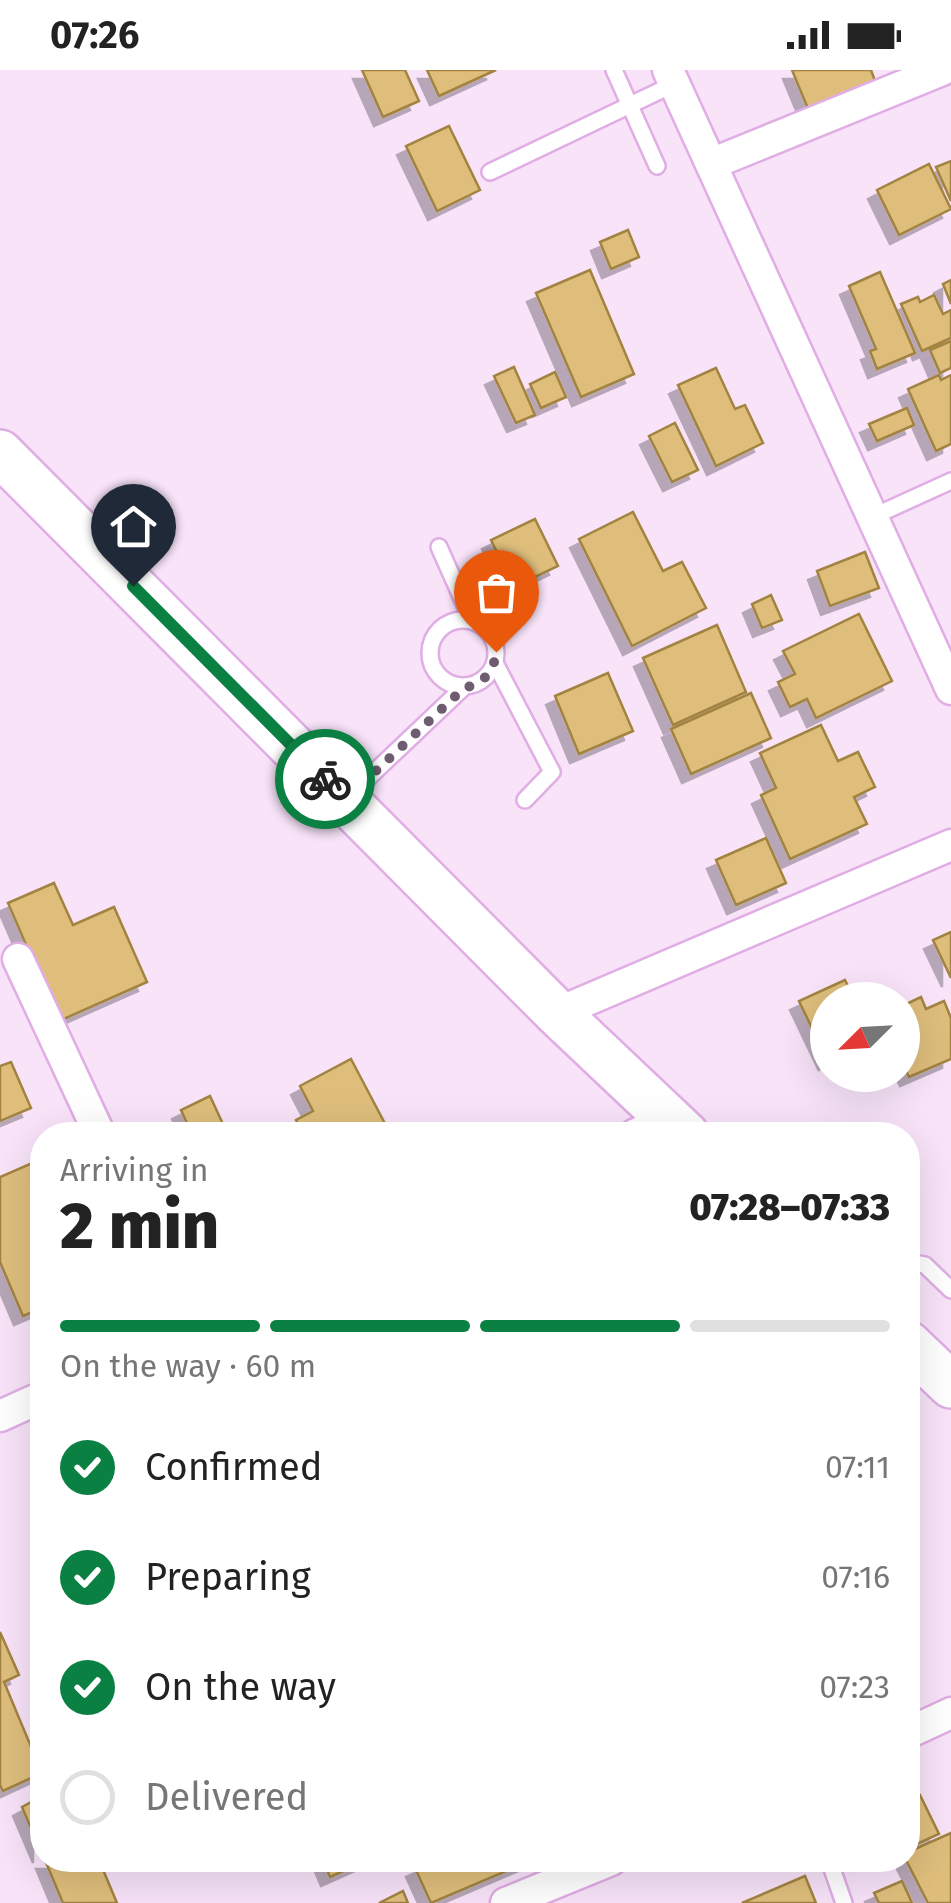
<!DOCTYPE html>
<meta charset="utf-8">
<style>
body{margin:0;font-family:"Fira Sans",sans-serif;background:#f6f6f6;color:#222;height:100vh;display:flex;flex-direction:column;font-size:38px;white-space:nowrap}
*{box-sizing:border-box;margin:0}
p{font-size:32px;color:#767676}
.icon{flex:none;width:55px;height:55px;fill:none;stroke:currentColor;stroke-width:2;stroke-linecap:round;stroke-linejoin:round}
.map{position:relative;flex:1;overflow:hidden}
.sheet{position:absolute;left:30px;top:1052px;width:890px;height:750px;display:flex;flex-direction:column;background:#fff;border-radius:40px;box-shadow:0 10px 40px #0002}
.sheet>*{flex:none}
.needle{width:65px;rotate:246deg}
.controls{position:absolute;left:810px;top:912px;display:grid;gap:20px}
.controls a{display:grid;place-items:center;width:110px;height:110px;border-radius:50%;background:#fff;box-shadow:0 10px 40px #0002;font-size:50px}
.pin{position:absolute;display:grid;place-items:center;width:85px;height:85px;color:#fff;margin:-102px -42px;border-radius:50% 50% 50% 0;rotate:-45deg;box-shadow:0 0 10px #0007}
.pin .icon{rotate:45deg}
.courier{position:absolute;display:grid;place-items:center;width:100px;height:100px;margin:-50px;border:8px solid #0b8043;border-radius:50%;background:#fff;color:#222;box-shadow:0 2px 12px #0007}
.overview em{font-style:normal;font-weight:800}
.overview div{display:flex;flex-direction:column-reverse}
.overview{display:flex;align-items:center;justify-content:space-between;height:170px;padding:0 30px}
h1{font-size:65px;font-weight:800;line-height:75px}
.bar{display:grid;grid-template-columns:repeat(4,1fr);gap:15px 10px;align-content:center;height:120px;padding:0 30px}
.bar i{height:12px;border-radius:8px;background:#e0e0e0}
.bar .on{background:#0b8043}
.bar p{grid-column:span 4}
ol{padding:0 30px;list-style:none}
li{display:flex;align-items:center;gap:30px;height:110px}
li p{margin-inline-start:auto}
li .icon{padding:10px;border-radius:50%;background:#0b8043;color:#fff;stroke-width:4}
li:last-child{color:#767676}
li i{width:55px;height:55px;border:5px solid #e0e0e0;border-radius:50%}
.status{display:flex;justify-content:space-between;align-items:center;height:70px;padding:0 50px;background:#fff;direction:ltr}
.status svg{height:28px;fill:currentColor}
.map>svg:first-child{display:block}
.building{fill:#dfbe7c;stroke:#a28341;stroke-width:2.5;filter:url(#shadow)}
.lines{fill:none;stroke-linecap:round;stroke-linejoin:round}
.lane-casing{stroke:#e0ade4;stroke-width:20}
.street-casing{stroke:#e0ade4;stroke-width:35}
.secondary-casing{stroke:#e0ade4;stroke-width:50}
.lane{stroke:#fff;stroke-width:15}
.street{stroke:#fff;stroke-width:30}
.secondary{stroke:#fff;stroke-width:45}
.done{stroke:#705c71;stroke-width:10;stroke-dasharray:0 18}
.route{stroke:#0b8043;stroke-width:12}
</style>
<div class="status"><b>07:26</b><svg viewBox="0 0 49 12"><path d="M0 12V9h3v3zM5 12V6h3v6zM10 12V3h3v9zM15 12V0h3v12zM26 1h20v11H26zM47 4h2v5h-2z"/></svg></div>
<div class="map">
<svg width="951" height="1833" viewBox="0 0 951 1833">
<defs>
<filter id="shadow"><feDropShadow dx="-9" dy="9" stdDeviation="0" flood-color="#0004"/></filter>
</defs>
<rect width="100%" height="100%" fill="#f8e3f9"/>
<!-- building -->
<g class="building">
<path d="M362 0H405L419 31 383 47Z"/>
<path d="M427 0H496L439 26Z"/>
<path d="M792 0H871L878 19 811 46Z"/>
<path d="M449 56 480 120 437 141 406 76Z"/>
<path d="M951 91V131L936 97Z"/>
<path d="M929 94 951 139 899 165 877 120Z"/>
<path d="M628 160 639 187 611 199 600 172Z"/>
<path d="M590 200 634 304 581 327 536 223Z"/>
<path d="M880 202 915 283 877 299 870 281 876 279 849 216Z"/>
<path d="M951 210V234L943 214Z"/>
<path d="M934 225 943 244 951 240V268L922 281 901 234 918 227 920 232Z"/>
<path d="M951 271V298L940 303 930 280Z"/>
<path d="M514 297 535 345 516 353 494 306Z"/>
<path d="M716 298 735 339 745 335 763 373 716 396 678 315Z"/>
<path d="M555 302 566 327 541 338 530 314Z"/>
<path d="M939 305 941 310 951 305V374L936 381 908 319Z"/>
<path d="M907 338 914 355 877 371 869 354Z"/>
<path d="M675 353 698 400 672 412 649 366Z"/>
<path d="M633 442 663 501 682 492 706 538 632 576 579 469Z"/>
<path d="M535 449 558 496 514 517 491 470Z"/>
<path d="M865 482 879 518 830 536 817 501Z"/>
<path d="M771 525 782 550 762 558 752 534Z"/>
<path d="M859 544 892 611 816 648 807 629 790 637 778 612 795 604 783 581Z"/>
<path d="M717 555 746 622 673 655 643 588Z"/>
<path d="M608 603 633 661 579 684 555 626Z"/>
<path d="M751 623 771 668 691 704 671 659Z"/>
<path d="M821 655 838 691 858 682 875 717 854 727 867 754 790 789 761 725 776 718 760 683Z"/>
<path d="M766 768 786 813 736 835 716 790Z"/>
<path d="M54 813 73 855 114 837 147 912 59 951 8 833Z"/>
<path d="M951 862V908L933 870Z"/>
<path d="M845 910 855 930H828V992L799 931Z"/>
<path d="M921 927 926 939 944 931 951 948V989L909 1007 902 992V936Z"/>
<path d="M351 989 391 1065H304L296 1050 313 1041 300 1016Z"/>
<path d="M11 992 31 1038 0 1051V996Z"/>
<path d="M210 1026 228 1065H184L191 1062 181 1040Z"/>
<path d="M37 1091 42 1104V1238L23 1246 0 1192V1107Z"/>
<path d="M0 1562 19 1605 4 1612 42 1703 3 1721 0 1715Z"/>
<path d="M920 1725 939 1764 908 1778V1731Z"/>
<path d="M42 1726V1784L22 1737Z"/>
<path d="M951 1763V1833H928L906 1790 908 1782Z"/>
<path d="M45 1790H99L117 1833H63Z"/>
<path d="M323 1790H368L330 1807Z"/>
<path d="M433 1790H532L431 1833 415 1798Z"/>
<path d="M805 1806 816 1833H742Z"/>
<path d="M902 1811 912 1833H879L874 1823Z"/>
<path d="M403 1821 408 1833H379Z"/>
</g>
<g class="lines">
<defs>
<g id="lane">
<path d="M614 0 657 96"/>
<path d="M490 102 674 14"/>
<path d="M872 447 951 411"/>
<path d="M439 477 472 551"/>
<circle cx="463" cy="583" r="33"/>
<path d="M495 593 552 702 525 730"/>
<path d="M348 727 464 617"/>
<path d="M908 1192 925 1195 951 1220"/>
<path d="M829 1790 844 1833"/>
</g>
<g id="street">
<path d="M668 0 951 619"/>
<path d="M711 94 942 0"/>
<path d="M18 889 100 1065"/>
<path d="M557 943 951 775"/>
<path d="M634 1065 670 1049"/>
<path d="M0 1346 42 1327"/>
<path d="M908 1663 951 1643"/>
<path d="M506 1833 611 1790"/>
</g>
<g id="secondary">
<path d="M0 383 557 943 686 1065"/>
<path d="M908 1274 951 1315"/>
</g>
</defs>
<!-- lane casing -->
<use href="#lane" class="lane-casing"/>
<!-- street casing -->
<use href="#street" class="street-casing"/>
<!-- secondary casing -->
<use href="#secondary" class="secondary-casing"/>
<!-- lane -->
<use href="#lane" class="lane"/>
<!-- street -->
<use href="#street" class="street"/>
<!-- secondary -->
<use href="#secondary" class="secondary"/>
</g>
<g class="lines">
<!-- done -->
<path class="done" d="M325 709 345 730 464 618C484 613 494 602 496 582"/>
<!-- route -->
<path class="route" d="M133 516 325 709"/>
</g>
</svg>
<div class="controls">
<a><svg class="needle" viewBox="-14 -14 28 28"><path d="M0-13l5 13h-10z" fill="#e53935"/><path d="M0 13l5-13h-10z" fill="#767676"/></svg></a>
</div>
<div class="pin" style="left:496px;top:582px;background:#ea580c"><svg class="icon" aria-label="bag" viewBox="0 0 24 24"><path d="M5 8h14l-1 12H6zM9 8a3 3 0 0 1 6 0"/></svg></div>
<div class="pin" style="left:133px;top:516px;background:#1f2937"><svg class="icon" aria-label="home" viewBox="0 0 24 24"><path d="M3 11l9-7 9 7M6 9v11h12V9"/></svg></div>
<div class="courier" style="left:325px;top:709px"><svg class="icon" aria-label="bike" viewBox="0 0 24 24"><circle cx="6" cy="16" r="4"/><circle cx="18" cy="16" r="4"/><path d="M6 16l4-8h5l3 8M10 8l3 8H6M13 5h3"/></svg></div>
<section class="sheet">
<div class="overview"><div><h1>2 min</h1><p>Arriving in</p></div><em>07:28–07:33</em></div>
<div class="bar"><i class="on"></i><i class="on"></i><i class="on"></i><i></i><p>On the way · 60 m</p></div>
<ol>
<li><svg class="icon" aria-label="check" viewBox="0 0 24 24"><path d="M5 12l5 5 9-10"/></svg>Confirmed<p>07:11</p></li>
<li><svg class="icon" aria-label="check" viewBox="0 0 24 24"><path d="M5 12l5 5 9-10"/></svg>Preparing<p>07:16</p></li>
<li><svg class="icon" aria-label="check" viewBox="0 0 24 24"><path d="M5 12l5 5 9-10"/></svg>On the way<p>07:23</p></li>
<li><i></i>Delivered</li>
</ol>
</section>
</div>
